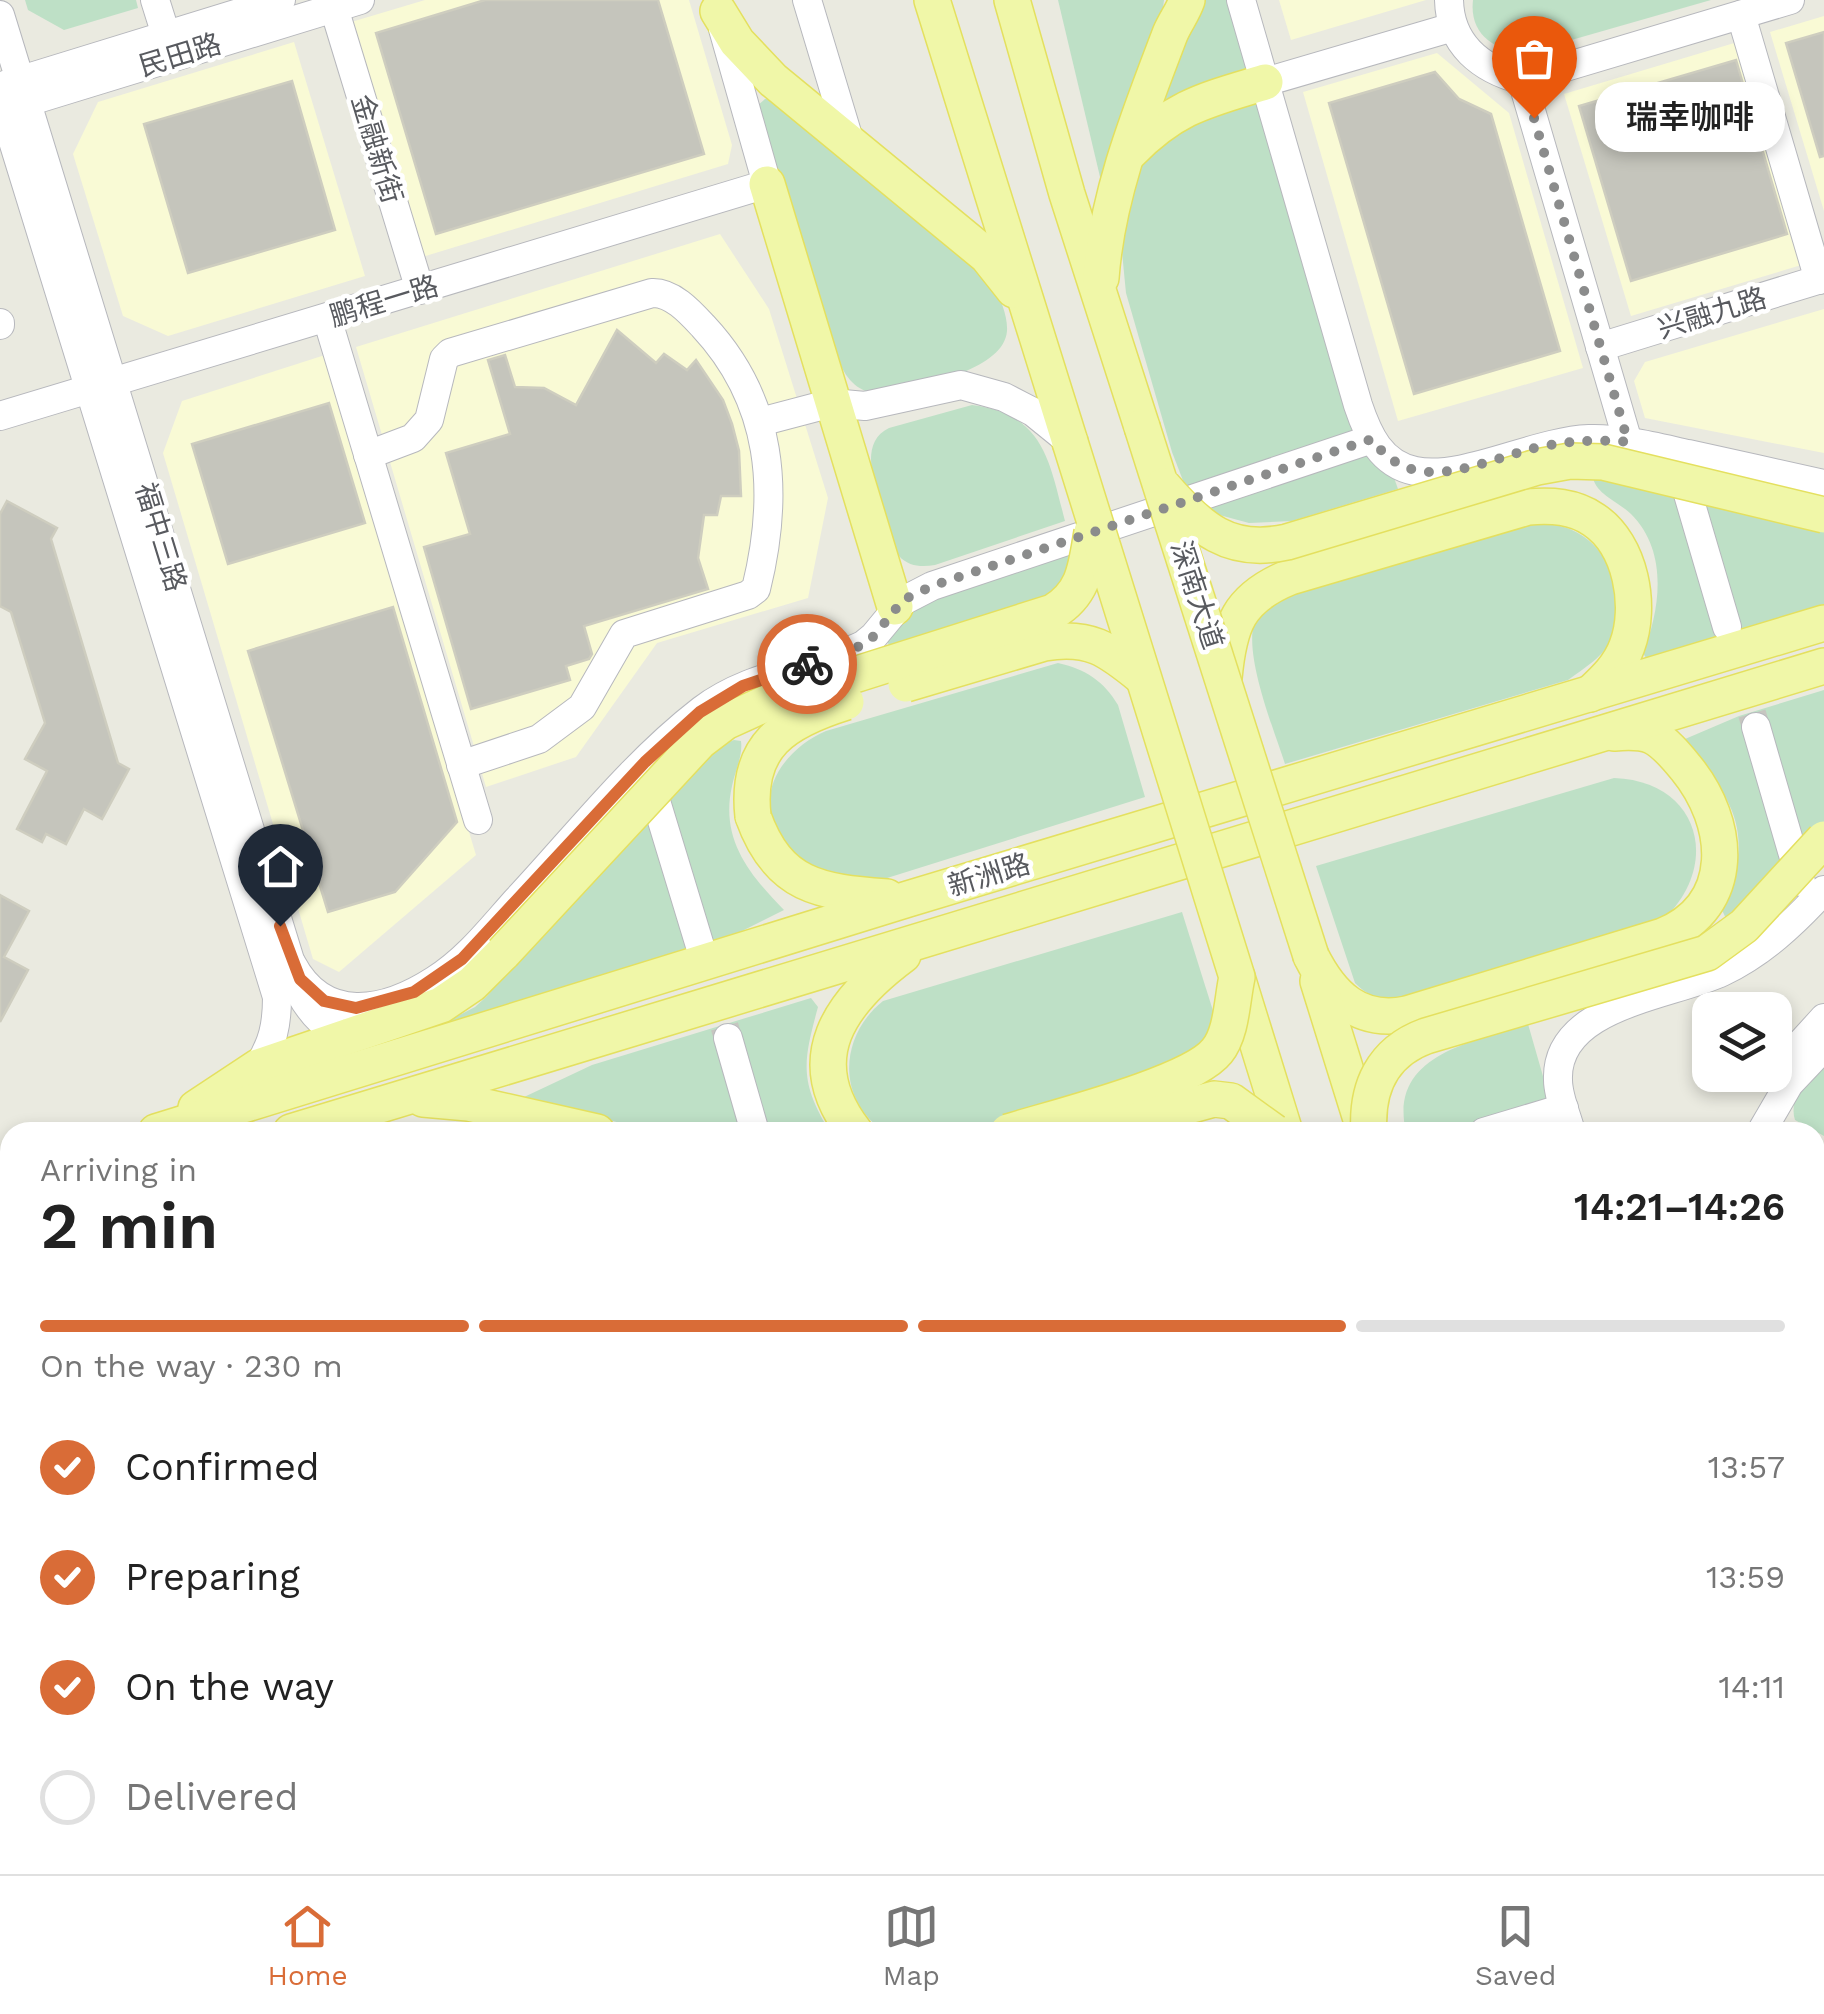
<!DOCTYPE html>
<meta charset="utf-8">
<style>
body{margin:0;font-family:"Work Sans","Noto Sans SC",sans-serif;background:#f2f2f2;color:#222;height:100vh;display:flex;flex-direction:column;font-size:38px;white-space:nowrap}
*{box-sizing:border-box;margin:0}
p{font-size:32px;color:#767676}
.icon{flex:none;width:55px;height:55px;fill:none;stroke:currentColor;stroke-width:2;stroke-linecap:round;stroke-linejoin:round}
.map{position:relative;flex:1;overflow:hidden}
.panel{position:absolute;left:0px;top:1122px;width:1825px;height:752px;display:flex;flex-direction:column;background:#fff;border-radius:30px 30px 0 0;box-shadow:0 5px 15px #0003}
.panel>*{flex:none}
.buttons{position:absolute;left:1692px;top:992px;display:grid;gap:20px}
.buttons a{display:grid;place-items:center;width:100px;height:100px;border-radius:20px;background:#fff;box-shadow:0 5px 15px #0003;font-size:50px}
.pin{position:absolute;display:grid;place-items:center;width:85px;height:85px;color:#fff;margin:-102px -42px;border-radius:50% 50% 50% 0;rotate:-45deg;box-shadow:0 0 10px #0007}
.pin .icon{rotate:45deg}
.courier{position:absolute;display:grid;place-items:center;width:100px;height:100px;margin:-50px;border:8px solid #d96c37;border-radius:50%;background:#fff;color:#222;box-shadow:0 2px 12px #0007}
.bubble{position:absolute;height:70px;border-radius:30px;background:#fff;box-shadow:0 5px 15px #0003;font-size:32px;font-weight:600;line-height:70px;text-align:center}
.head em{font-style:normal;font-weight:600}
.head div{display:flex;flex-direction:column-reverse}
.head{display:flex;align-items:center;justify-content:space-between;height:170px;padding:0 40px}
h1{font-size:65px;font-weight:600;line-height:75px}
.bar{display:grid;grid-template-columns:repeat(4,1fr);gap:15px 10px;align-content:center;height:120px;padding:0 40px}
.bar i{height:12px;border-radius:8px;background:#e0e0e0}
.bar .on{background:#d96c37}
.bar p{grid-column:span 4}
ol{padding:0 40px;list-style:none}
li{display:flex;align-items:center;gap:30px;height:110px}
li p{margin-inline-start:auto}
li .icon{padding:10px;border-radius:50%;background:#d96c37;color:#fff;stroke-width:4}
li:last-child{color:#767676}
li i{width:55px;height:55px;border:5px solid #e0e0e0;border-radius:50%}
.tab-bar{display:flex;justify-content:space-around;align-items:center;height:140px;border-top:2px solid #e0e0e0;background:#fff;font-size:28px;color:#767676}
.tab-bar a{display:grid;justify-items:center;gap:5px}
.tab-bar .on{color:#d96c37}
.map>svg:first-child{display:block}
.commercial{fill:#f9fad5}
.education{fill:#dadace}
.green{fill:#bee0c6}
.building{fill:#c5c5bc;stroke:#cecdbf;stroke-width:2.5}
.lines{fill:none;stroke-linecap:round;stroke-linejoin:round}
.minor-tunnel{stroke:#c6c6c0;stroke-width:28;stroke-dasharray:28 14;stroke-linecap:butt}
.minor-casing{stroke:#b7b8bd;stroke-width:30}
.major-casing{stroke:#e4e05f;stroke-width:38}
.minor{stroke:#fff;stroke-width:28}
.major{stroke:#f0f7a8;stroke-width:35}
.major-bridge-casing{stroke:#e4e05f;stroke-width:38;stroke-linecap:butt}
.major-bridge{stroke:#f0f7a8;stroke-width:35}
.done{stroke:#8b8c8c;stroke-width:10;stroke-dasharray:0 18}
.route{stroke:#d96c37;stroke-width:12}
.labels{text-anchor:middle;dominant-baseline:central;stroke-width:9;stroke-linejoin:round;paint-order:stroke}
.street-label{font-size:28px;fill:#585a5f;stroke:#fff}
</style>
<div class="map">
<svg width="1824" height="1874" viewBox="0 0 1824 1874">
<rect width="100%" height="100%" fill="#eaeae0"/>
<!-- commercial -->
<g class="commercial">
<path d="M425 0H689L732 145 728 164 419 258 348 23Z"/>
<path d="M1279 0H1426L1291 40Z"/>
<path d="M1824 16V211L1770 32Z"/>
<path d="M1741 41 1808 263 1631 316 1564 94Z"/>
<path d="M294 42 365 276 168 336 123 316 73 154 98 102Z"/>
<path d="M1437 53 1509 113 1583 368 1398 421 1303 92Z"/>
<path d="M720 234 769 309 828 498 808 598 657 643 576 757 486 787 356 347Z"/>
<path d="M1824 309V453L1645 418 1634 381 1645 362Z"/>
<path d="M325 355 476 855 339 972 313 959 163 453 182 401Z"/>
</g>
<!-- education -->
<path class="education" d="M89 1865H332L323 1874H92Z"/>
<!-- green -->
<g class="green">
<path d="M25 0H136L138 8 64 30 28 10Z"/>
<path d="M1058 0H1164L1162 16 1101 181Z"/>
<path d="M1189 0H1229L1251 75 1170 107 1150 103Z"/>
<path d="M1473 0H1711L1526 53C1494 51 1469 34 1473 0Z"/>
<path d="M1259 97 1398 489 1292 521 1249 523 1212 513 1187 491 1172 452 1126 293 1122 252 1134 184 1150 148 1172 133Z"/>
<path d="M765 99H772L995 286C1000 299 1008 316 1007 331 1004 369 928 383 897 393 872 397 854 391 842 368L759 128 757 106Z"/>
<path d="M972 405C1044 414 1049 460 1065 521L935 565C922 567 909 567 899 556 889 546 887 527 883 513 876 488 857 443 889 428Z"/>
<path d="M1593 478 1824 520V604L1646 658 1643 653C1660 610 1669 552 1631 514 1619 502 1597 495 1593 478Z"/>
<path d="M1541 522C1551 524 1563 526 1572 530 1611 547 1629 599 1613 637 1606 655 1583 669 1568 680L1285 764C1275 732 1238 643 1258 615 1264 607 1275 600 1282 593L1513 525Z"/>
<path d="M1070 550 1072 570 1045 600 890 650 886 635 904 605Z"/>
<path d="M1058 663C1085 669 1104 681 1118 705L1145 797 868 884 801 868C792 855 782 841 775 827 756 786 790 746 826 731Z"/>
<path d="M1824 690V830L1728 923 1722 910C1725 892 1735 875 1738 857 1744 807 1711 773 1678 742L1739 716Z"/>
<path d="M734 740 741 741C743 756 735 771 732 786 720 839 749 874 784 910L726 939 452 1026 450 1020 475 1007 486 997 663 795 724 744Z"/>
<path d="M1614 778C1698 781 1722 862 1665 918L1398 1001C1379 1000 1368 996 1355 983L1316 866Z"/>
<path d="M1182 912 1214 1014 1208 1042 1159 1077 977 1132H885C836 1100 839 1036 883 1001Z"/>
<path d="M811 998 818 1007C803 1062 799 1081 830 1132H656L522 1098 592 1065Z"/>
<path d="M1528 1024 1559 1132H1406C1388 1054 1473 1042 1528 1024Z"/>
<path d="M1824 1057V1136L1795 1120C1788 1095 1809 1076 1824 1057Z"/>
<path d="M1815 1225 1824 1230V1391L1815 1393Z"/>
<path d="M10 1272V1360L0 1363V1275Z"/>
<path d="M1824 1453V1566L1815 1569V1456Z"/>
<path d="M1824 1621V1874H1709L1711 1865H1815V1624Z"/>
<path d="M10 1738V1865H89L92 1874H0V1741Z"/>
</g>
<!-- building -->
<g class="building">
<path d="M485 0H658L704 154 436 234 376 33Z"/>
<path d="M1824 32V156L1820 157 1786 43Z"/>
<path d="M1736 60 1787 234 1631 281 1579 106Z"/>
<path d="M1435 72 1459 99 1491 114 1560 351 1414 394 1329 103Z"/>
<path d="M292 81 335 230 188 273 144 124Z"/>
<path d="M617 330 656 363 664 354 687 370 696 360 723 400 732 424 739 451 741 496H721L717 515H704L698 558 708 589 584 626 592 654 589 659 566 666 570 680 471 709 424 547 470 534 446 453 510 434 488 360 505 355 515 387 544 388 576 405Z"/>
<path d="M329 403 365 523 228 564 192 444Z"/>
<path d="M7 501 57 528 51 539 118 763 129 769 102 819 84 809 66 844 46 834 42 842 17 829 47 771 25 759 45 723 11 612 0 606V514Z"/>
<path d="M393 607 457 822 395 892 328 912 248 651Z"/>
<path d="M0 895 29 911 4 957 28 970 0 1022Z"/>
</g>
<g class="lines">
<!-- minor-tunnel -->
<g class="minor-tunnel">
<path d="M1728 633 1756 727"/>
<path d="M700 946 728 1038"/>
</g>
<defs>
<g id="minor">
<path d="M155 0 166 35"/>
<path d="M807 0 851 146"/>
<path d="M1241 0 1358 405C1368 435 1381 464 1415 471 1464 481 1535 441 1589 439 1622 438 1656 447 1688 454 1733 464 1779 474 1824 484"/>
<path d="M1449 0C1450 45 1481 69 1522 80L1790 0"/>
<path d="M334 8 420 290"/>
<path d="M0 15 300 993C313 1016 325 1028 350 1038"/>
<path d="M1741 15 1819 280"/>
<path d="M1522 80 1628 442"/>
<path d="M1265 82 1453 27"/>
<path d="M5 85 281 0"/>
<path d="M0 99 277 997C277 1025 273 1043 258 1067"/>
<path d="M11 107 360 0"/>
<path d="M327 318 478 820"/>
<path d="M0 323V325"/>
<path d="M1600 347 1824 278"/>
<path d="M0 416 767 184 723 29"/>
<path d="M760 422 832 403 865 406 961 385 1004 397 1033 412 1070 442"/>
<path d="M368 455 413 438 429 420 444 359 450 353 652 293C672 292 690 312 703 326 773 401 780 492 756 589L748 595 624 634 582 707 539 739 461 765"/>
<path d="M1680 467 1727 627"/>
<path d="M1756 727 1801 882"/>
<path d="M649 778 700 946"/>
<path d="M292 964C324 1024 384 1013 435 980 467 960 491 929 516 901 576 837 632 764 702 710 749 674 810 670 863 645L874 636 903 601 932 586 1372 439"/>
<path d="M728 1038 755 1132"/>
<path d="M1775 1072 1824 1018"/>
<path d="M1484 1132 1564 1108"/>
<path d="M1571 1132C1567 1116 1558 1097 1558 1080 1555 1005 1671 996 1722 972 1762 953 1794 923 1824 890"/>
<path d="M1761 1132 1789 1084 1824 1047"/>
<path d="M1815 1161 1824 1165"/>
<path d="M1815 1220 1824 1225"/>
<path d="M0 1378 10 1375"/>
<path d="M1815 1413 1824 1411"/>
<path d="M231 1865 234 1874"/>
<path d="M841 1865 844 1874"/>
<path d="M1252 1865 1255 1874"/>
<path d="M316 1874 324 1865"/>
<path d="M351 1874 361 1865"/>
<path d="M1378 1874 1405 1865"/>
</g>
<g id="major">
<path d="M932 0 1070 442"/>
<path d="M1012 0 1067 194 1142 427"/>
<path d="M718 11 737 42 773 80 987 256 1014 290"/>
<path d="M1130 152C1175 106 1206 100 1265 82"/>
<path d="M767 184 895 607"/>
<path d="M1101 278C1107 194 1140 113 1170 34 1175 22 1183 12 1187 0"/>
<path d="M1224 678C1229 625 1238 598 1290 577L1528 507C1551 505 1574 506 1594 520 1631 545 1642 606 1627 646 1620 666 1605 680 1590 694"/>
<path d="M753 816C778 887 820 892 887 897"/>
<path d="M1311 956C1331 996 1359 1024 1407 1014L1663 936C1738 905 1731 823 1686 768 1677 757 1665 742 1652 736 1640 731 1626 732 1614 733"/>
<path d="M1237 977 1285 1132"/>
<path d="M1318 981 1365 1132"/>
<path d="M423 1099 468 1103 597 1132"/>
<path d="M196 1108 258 1067 441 1005 472 984 503 953"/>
<path d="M156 1132 908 899 1824 623"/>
<path d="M291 1132 1824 666"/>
<path d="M855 1132C798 1059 840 1002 903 955"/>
<path d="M0 1180 10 1177"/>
<path d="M0 1221 10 1218"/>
<path d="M1475 1865 1478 1874"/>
<path d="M1516 1865 1519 1874"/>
<path d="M1605 1865 1609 1874"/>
<path d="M1646 1865 1650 1874"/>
</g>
</defs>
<!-- minor casing -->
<use href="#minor" class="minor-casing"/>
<!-- major casing -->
<use href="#major" class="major-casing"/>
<!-- minor -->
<use href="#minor" class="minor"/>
<!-- major -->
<use href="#major" class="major"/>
<defs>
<g id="major-bridge">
<path d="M1142 427 1311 956"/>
<path d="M1163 486C1199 528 1229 555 1287 542L1537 467 1570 461 1603 462 1824 515"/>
<path d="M906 684 1044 643C1089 635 1108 649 1142 677"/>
<path d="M753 816C745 745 785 721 846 702"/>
<path d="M503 953 700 741 725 722 769 702 1053 612C1085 593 1086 566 1092 532"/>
<path d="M1008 1132C1053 1118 1191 1084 1217 1051 1232 1033 1232 999 1237 977L1070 442"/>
<path d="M1094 1132 1214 1099 1231 1101 1274 1132"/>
<path d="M1369 1132C1366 1088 1382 1052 1426 1036L1707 953 1744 926 1824 839"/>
</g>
</defs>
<!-- major-bridge casing -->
<use href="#major-bridge" class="major-bridge-casing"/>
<!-- major-bridge -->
<use href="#major-bridge" class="major-bridge"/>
</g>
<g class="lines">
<!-- done -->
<path class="done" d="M807 664 863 645 874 636 903 600 932 586 1372 439C1414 499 1478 462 1535 448 1567 441 1596 439 1628 442L1534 118"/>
<!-- route -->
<path class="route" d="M280 926 300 979 324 1001 356 1008 414 992 462 959 645 762 700 712 743 686 807 664"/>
</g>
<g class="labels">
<!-- street labels -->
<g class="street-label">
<text transform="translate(180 55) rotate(-17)">民田路</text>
<text transform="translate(377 149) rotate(73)">金融新街</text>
<text transform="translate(384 301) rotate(-17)">鹏程一路</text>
<text transform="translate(1712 313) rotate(-17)">兴融九路</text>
<text transform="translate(161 537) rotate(73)">福中三路</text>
<text transform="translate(1197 595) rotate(72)">深南大道</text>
<text transform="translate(989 875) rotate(-17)">新洲路</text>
</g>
</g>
</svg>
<div class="buttons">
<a><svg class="icon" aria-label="layers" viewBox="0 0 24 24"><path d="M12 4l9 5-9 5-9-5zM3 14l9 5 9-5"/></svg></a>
</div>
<div class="pin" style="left:1534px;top:118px;background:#ea580c"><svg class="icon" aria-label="bag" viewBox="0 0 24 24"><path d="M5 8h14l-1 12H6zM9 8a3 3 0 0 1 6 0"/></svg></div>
<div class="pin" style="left:280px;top:926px;background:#1f2937"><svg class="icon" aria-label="home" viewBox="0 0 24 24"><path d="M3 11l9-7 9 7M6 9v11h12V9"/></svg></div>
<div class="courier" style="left:807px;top:664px"><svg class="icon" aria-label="bike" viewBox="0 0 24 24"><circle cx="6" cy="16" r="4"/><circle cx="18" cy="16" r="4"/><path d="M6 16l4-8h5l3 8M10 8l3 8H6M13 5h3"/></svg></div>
<div class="bubble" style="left:1595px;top:82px;width:190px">瑞幸咖啡</div>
<section class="panel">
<div class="head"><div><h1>2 min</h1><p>Arriving in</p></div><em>14:21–14:26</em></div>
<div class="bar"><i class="on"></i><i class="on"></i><i class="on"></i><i></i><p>On the way · 230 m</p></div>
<ol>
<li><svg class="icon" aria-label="check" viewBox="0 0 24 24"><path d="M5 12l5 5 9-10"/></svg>Confirmed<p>13:57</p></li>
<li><svg class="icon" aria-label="check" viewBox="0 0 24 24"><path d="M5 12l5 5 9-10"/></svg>Preparing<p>13:59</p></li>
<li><svg class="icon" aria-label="check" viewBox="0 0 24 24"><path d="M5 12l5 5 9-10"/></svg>On the way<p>14:11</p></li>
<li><i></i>Delivered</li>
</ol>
</section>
</div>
<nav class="tab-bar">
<a class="on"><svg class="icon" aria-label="home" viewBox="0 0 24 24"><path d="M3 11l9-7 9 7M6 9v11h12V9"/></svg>Home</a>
<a><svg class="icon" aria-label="map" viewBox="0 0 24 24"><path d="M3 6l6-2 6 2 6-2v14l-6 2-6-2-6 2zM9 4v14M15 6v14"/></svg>Map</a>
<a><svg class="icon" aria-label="saved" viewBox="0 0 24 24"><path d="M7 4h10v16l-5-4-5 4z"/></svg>Saved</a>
</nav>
